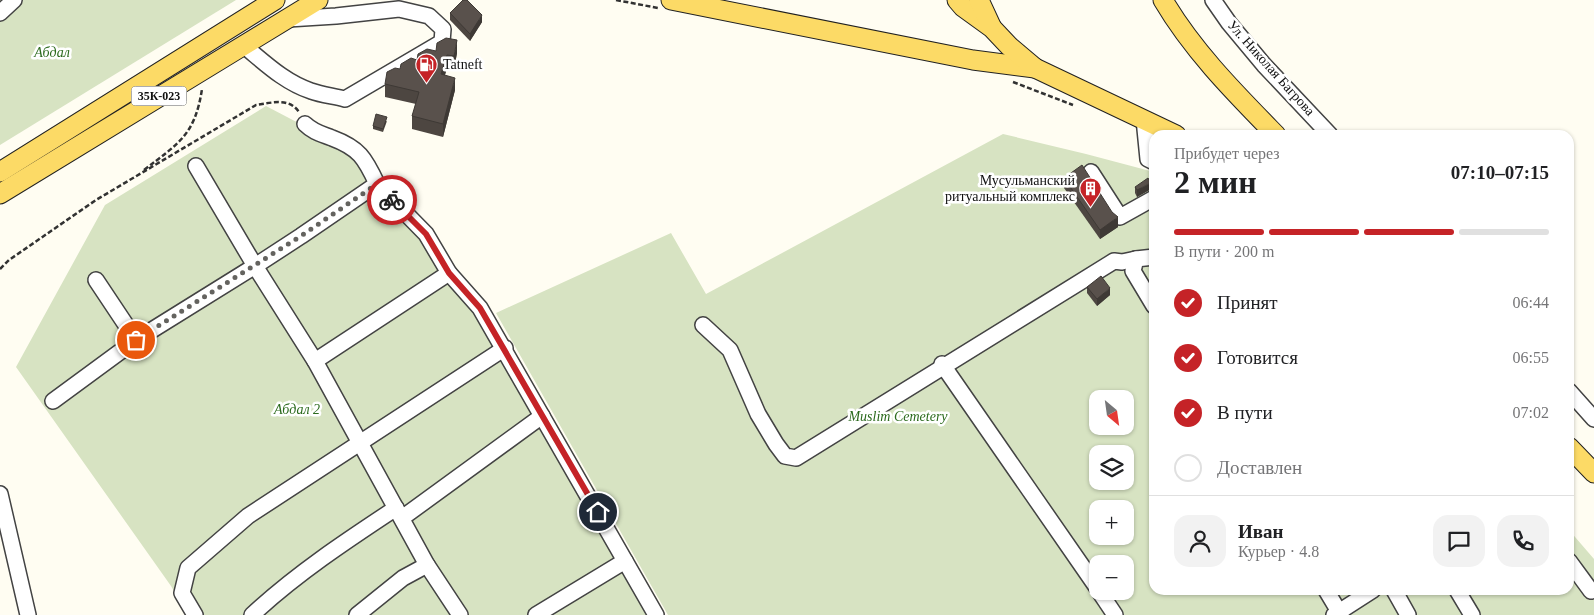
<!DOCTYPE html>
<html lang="ru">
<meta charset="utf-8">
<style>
body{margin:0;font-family:"Times New Roman",serif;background:#f2f2f2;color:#202124;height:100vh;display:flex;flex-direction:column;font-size:19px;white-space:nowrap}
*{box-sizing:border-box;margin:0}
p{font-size:16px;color:#757577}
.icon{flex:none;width:28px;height:28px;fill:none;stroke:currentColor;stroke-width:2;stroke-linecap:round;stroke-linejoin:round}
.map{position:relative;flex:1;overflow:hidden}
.drawer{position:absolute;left:1149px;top:130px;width:425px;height:465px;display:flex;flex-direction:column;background:#fff;border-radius:15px;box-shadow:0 1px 4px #0004}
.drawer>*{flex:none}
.needle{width:32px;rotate:151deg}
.buttons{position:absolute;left:1089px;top:390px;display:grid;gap:10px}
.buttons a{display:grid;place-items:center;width:45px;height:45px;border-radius:10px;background:#fff;box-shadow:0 1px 4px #0004;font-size:25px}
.pin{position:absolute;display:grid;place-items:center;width:42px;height:42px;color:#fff;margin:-21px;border:2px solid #fff;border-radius:50%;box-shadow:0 1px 5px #0007}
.courier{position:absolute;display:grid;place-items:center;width:50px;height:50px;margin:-25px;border:4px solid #c52327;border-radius:50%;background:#fff;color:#222;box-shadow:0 1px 6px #0007}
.head em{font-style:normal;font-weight:600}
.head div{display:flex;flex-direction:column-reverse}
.head{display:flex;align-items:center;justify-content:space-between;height:85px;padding:0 25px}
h1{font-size:32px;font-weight:600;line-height:38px}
.bar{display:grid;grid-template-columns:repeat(4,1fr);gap:8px 5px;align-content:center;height:60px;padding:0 25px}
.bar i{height:6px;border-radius:4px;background:#e0e0e0}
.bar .active{background:#c52327}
.bar p{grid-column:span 4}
.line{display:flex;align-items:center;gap:12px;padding:0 25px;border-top:1px solid #e0e0e0}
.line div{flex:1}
.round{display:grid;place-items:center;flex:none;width:52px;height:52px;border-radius:15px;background:#f2f2f2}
ol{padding:0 25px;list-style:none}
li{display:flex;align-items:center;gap:15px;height:55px}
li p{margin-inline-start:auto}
li .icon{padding:5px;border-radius:50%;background:#c52327;color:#fff;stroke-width:4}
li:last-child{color:#757577}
li i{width:28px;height:28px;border:2px solid #e0e0e0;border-radius:50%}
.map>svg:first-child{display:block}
.cemetery{fill:#d7e3c2;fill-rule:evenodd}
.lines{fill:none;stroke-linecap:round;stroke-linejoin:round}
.minor-casing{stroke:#434343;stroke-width:18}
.major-casing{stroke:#212121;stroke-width:21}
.path{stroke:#323232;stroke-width:2.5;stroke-dasharray:5 2.5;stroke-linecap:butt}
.minor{stroke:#fff;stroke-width:15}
.major{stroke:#fcda66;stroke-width:19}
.wall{fill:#4d4641}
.shaded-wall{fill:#3e3935}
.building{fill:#59514c;stroke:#3e3935}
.done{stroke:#64635f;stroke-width:5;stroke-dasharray:0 9}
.route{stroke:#c52327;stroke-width:6}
.labels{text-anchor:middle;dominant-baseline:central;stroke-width:5;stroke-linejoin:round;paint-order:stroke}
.shield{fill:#fff;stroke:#585858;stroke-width:1}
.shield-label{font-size:12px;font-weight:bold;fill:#101010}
.park-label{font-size:14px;font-style:italic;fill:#2b6a1d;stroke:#fff}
.poi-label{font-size:14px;fill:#101010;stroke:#fff;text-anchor:start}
.street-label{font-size:14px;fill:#101010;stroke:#fff}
</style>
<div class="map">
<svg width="1594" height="615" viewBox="0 0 1594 615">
<rect width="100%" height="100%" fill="#fffdf2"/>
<!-- cemetery -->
<g class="cemetery">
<path d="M0 0H236L0 145Z"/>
<path d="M266 106 373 162 478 309 657 615H188L171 586 16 367 105 205Z"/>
<path d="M1003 134 1086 154 1154 172V590H1569V530L1594 559V615H668L496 313 671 233 706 294ZM1098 399H1125V426H1098ZM1098 454H1125V481H1098ZM1098 509H1125V536H1098ZM1098 564H1125V591H1098Z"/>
</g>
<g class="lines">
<defs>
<g id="minor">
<path d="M1213 0 1229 23 1264 65 1330 135"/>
<path d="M0 13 14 0"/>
<path d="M243 45C264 62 284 82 311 91 322 95 334 96 345 99L442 42 443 29 429 16 399 9 336 16 288 19"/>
<path d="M1144 119 1148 159 1154 162"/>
<path d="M305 124C313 132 322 134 332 138 359 148 365 158 377 184L301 236 255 266 315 361 427 565 460 615"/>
<path d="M1091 172 1120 217 1154 198"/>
<path d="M377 184 426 234 449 273 480 308 656 615"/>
<path d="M1154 257 1136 259 1133 271 1154 306"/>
<path d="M96 280 136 340"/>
<path d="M703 325 730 350 758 414 776 444 785 456 796 458 1114 261 1122 262 1136 259"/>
<path d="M315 361 449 273"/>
<path d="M942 364 1098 589"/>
<path d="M1569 391 1594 419"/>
<path d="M53 401 136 340 255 266 196 166"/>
<path d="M0 494 28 615"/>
<path d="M402 518 542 416"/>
<path d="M1569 561 1591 591"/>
<path d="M1326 590 1341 615"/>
<path d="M1394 590 1408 615"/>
<path d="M1457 590 1472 615"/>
<path d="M1099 591 1115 615"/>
<path d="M195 615 182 593 188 568 248 516 505 348"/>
<path d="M252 615C296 574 346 541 396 508"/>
<path d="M357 615 403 578 427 565"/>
<path d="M536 615 625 561"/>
<path d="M1334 615 1373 590"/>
</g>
<g id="major">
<path d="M671 0 973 60 1035 68"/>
<path d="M957 0 963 7 992 28 1009 46 1035 68 1176 135"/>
<path d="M979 0 991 26"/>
<path d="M1163 0C1193 51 1235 93 1276 135"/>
<path d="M0 172 275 0"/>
<path d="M0 194 318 0"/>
<path d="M1569 447 1594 473"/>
</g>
</defs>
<!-- minor casing -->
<use href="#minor" class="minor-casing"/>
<!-- major casing -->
<use href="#major" class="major-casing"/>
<!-- path -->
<g class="path">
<path d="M616 0 658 8"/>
<path d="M1013 82 1073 105"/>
<path d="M144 170C179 143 195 135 202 89"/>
<path d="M0 269 9 260 96 200 256 105C271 103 289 97 299 112"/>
</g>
<!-- minor -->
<use href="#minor" class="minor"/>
<!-- major -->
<use href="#major" class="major"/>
</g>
<!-- wall -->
<g class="wall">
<path d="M450 13 482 22 470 41 450 20Z"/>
<path d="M436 51 457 53 454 69 447 68 445 75 455 90 443 137 412 129V116L416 104 385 97V84L400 69Z"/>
<path d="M387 121 383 132 373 129V126Z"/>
<path d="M1064 178 1118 227 1100 239 1064 188Z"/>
<path d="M1135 187 1151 189 1137 197 1135 193Z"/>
<path d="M1087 287 1110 295 1097 306 1087 293Z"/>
</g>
<!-- shaded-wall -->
<g class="shaded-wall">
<path d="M482 15V22L470 41V34Z"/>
<path d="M457 40V53L454 69V56Z"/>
<path d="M447 55V68L441 87V74Z"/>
<path d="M455 78V90L443 137V124Z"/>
<path d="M1151 183V189L1137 197V190Z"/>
<path d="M1118 217V227L1100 239V230Z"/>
<path d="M1110 288V295L1097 306V299Z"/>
</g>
<!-- building -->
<g class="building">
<path d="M463 0H467L482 15 470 34 450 13Z"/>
<path d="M446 38 457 40 454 56 447 55 441 74 455 78 443 124 412 116 419 92 385 84 387 72 395 68 400 69 401 64 411 58 417 60 418 54 427 49 436 51 437 43Z"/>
<path d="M376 114 387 117 383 129 373 126Z"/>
<path d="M1082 165 1112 212 1118 217 1100 230 1064 178Z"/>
<path d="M1148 178 1151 183 1137 190 1135 187Z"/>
<path d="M1101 276 1110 288 1097 299 1087 287Z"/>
</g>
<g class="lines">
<!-- done -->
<path class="done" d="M136 340 301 236 377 184 392 200"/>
<!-- route -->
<path class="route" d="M392 200 426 234 449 273 480 308 598 512"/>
</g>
<!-- icons -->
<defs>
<symbol id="fuel-pin" viewBox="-11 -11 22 30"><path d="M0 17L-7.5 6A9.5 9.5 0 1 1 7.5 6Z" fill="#c52327" stroke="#fff"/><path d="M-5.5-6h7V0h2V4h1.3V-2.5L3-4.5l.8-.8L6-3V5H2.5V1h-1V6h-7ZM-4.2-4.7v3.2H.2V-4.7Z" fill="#fff"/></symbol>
<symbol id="building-pin" viewBox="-11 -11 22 30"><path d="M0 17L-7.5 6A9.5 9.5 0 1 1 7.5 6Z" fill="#c52327" stroke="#fff"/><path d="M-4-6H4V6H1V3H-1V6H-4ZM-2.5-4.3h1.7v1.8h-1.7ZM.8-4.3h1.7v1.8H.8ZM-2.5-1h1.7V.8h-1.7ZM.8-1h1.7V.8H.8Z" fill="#fff"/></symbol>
</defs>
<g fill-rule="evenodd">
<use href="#fuel-pin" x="414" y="52" width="25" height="34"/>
<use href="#building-pin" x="1078" y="176" width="25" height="34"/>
</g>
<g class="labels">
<!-- shield labels -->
<rect class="shield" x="131.5" y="86.5" width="55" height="19" rx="4"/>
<g class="shield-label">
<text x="159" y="96">35К-023</text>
</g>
<!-- park labels -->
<g class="park-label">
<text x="52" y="52">Абдал</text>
<text x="297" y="409">Абдал 2</text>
<text x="898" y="416">Muslim Cemetery</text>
</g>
<!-- poi labels -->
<g class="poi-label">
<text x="443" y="64">Tatneft</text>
<text x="1075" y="180" text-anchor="end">Мусульманский<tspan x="1075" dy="16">ритуальный комплекс</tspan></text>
</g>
<!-- street labels -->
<g class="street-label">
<text transform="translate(1271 68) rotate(48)">Ул. Николая Багрова</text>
</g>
</g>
</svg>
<div class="buttons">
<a><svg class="needle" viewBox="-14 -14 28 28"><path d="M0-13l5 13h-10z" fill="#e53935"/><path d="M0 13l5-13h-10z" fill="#757577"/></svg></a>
<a><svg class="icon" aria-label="layers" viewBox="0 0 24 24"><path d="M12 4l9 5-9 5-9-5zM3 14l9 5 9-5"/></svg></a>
<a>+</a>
<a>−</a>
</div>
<div class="pin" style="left:136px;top:340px;background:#ea580c"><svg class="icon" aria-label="bag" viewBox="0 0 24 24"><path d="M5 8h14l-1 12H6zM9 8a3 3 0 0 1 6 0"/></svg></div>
<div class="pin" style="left:598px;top:512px;background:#1f2937"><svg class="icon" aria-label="home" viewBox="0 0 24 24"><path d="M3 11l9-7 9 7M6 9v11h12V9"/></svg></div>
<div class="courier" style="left:392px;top:200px"><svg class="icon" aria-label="bike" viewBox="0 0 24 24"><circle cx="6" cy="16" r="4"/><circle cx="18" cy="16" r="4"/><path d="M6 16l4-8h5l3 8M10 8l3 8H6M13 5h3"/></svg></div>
<section class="drawer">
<div class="head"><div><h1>2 мин</h1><p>Прибудет через</p></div><em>07:10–07:15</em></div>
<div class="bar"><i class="active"></i><i class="active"></i><i class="active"></i><i></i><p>В пути · 200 m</p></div>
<ol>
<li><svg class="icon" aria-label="check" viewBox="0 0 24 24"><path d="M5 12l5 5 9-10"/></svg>Принят<p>06:44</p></li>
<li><svg class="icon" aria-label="check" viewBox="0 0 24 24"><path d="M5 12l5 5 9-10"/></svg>Готовится<p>06:55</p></li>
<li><svg class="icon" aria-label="check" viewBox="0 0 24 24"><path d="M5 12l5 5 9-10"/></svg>В пути<p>07:02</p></li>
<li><i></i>Доставлен</li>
</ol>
<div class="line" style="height:90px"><a class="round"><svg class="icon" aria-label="person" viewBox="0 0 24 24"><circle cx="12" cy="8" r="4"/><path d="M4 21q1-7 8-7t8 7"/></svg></a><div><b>Иван</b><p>Курьер · 4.8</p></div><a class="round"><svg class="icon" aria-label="chat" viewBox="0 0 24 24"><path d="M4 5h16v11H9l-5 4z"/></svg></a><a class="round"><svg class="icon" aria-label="phone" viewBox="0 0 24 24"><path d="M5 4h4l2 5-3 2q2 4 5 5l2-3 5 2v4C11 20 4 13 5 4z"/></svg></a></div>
</section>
</div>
